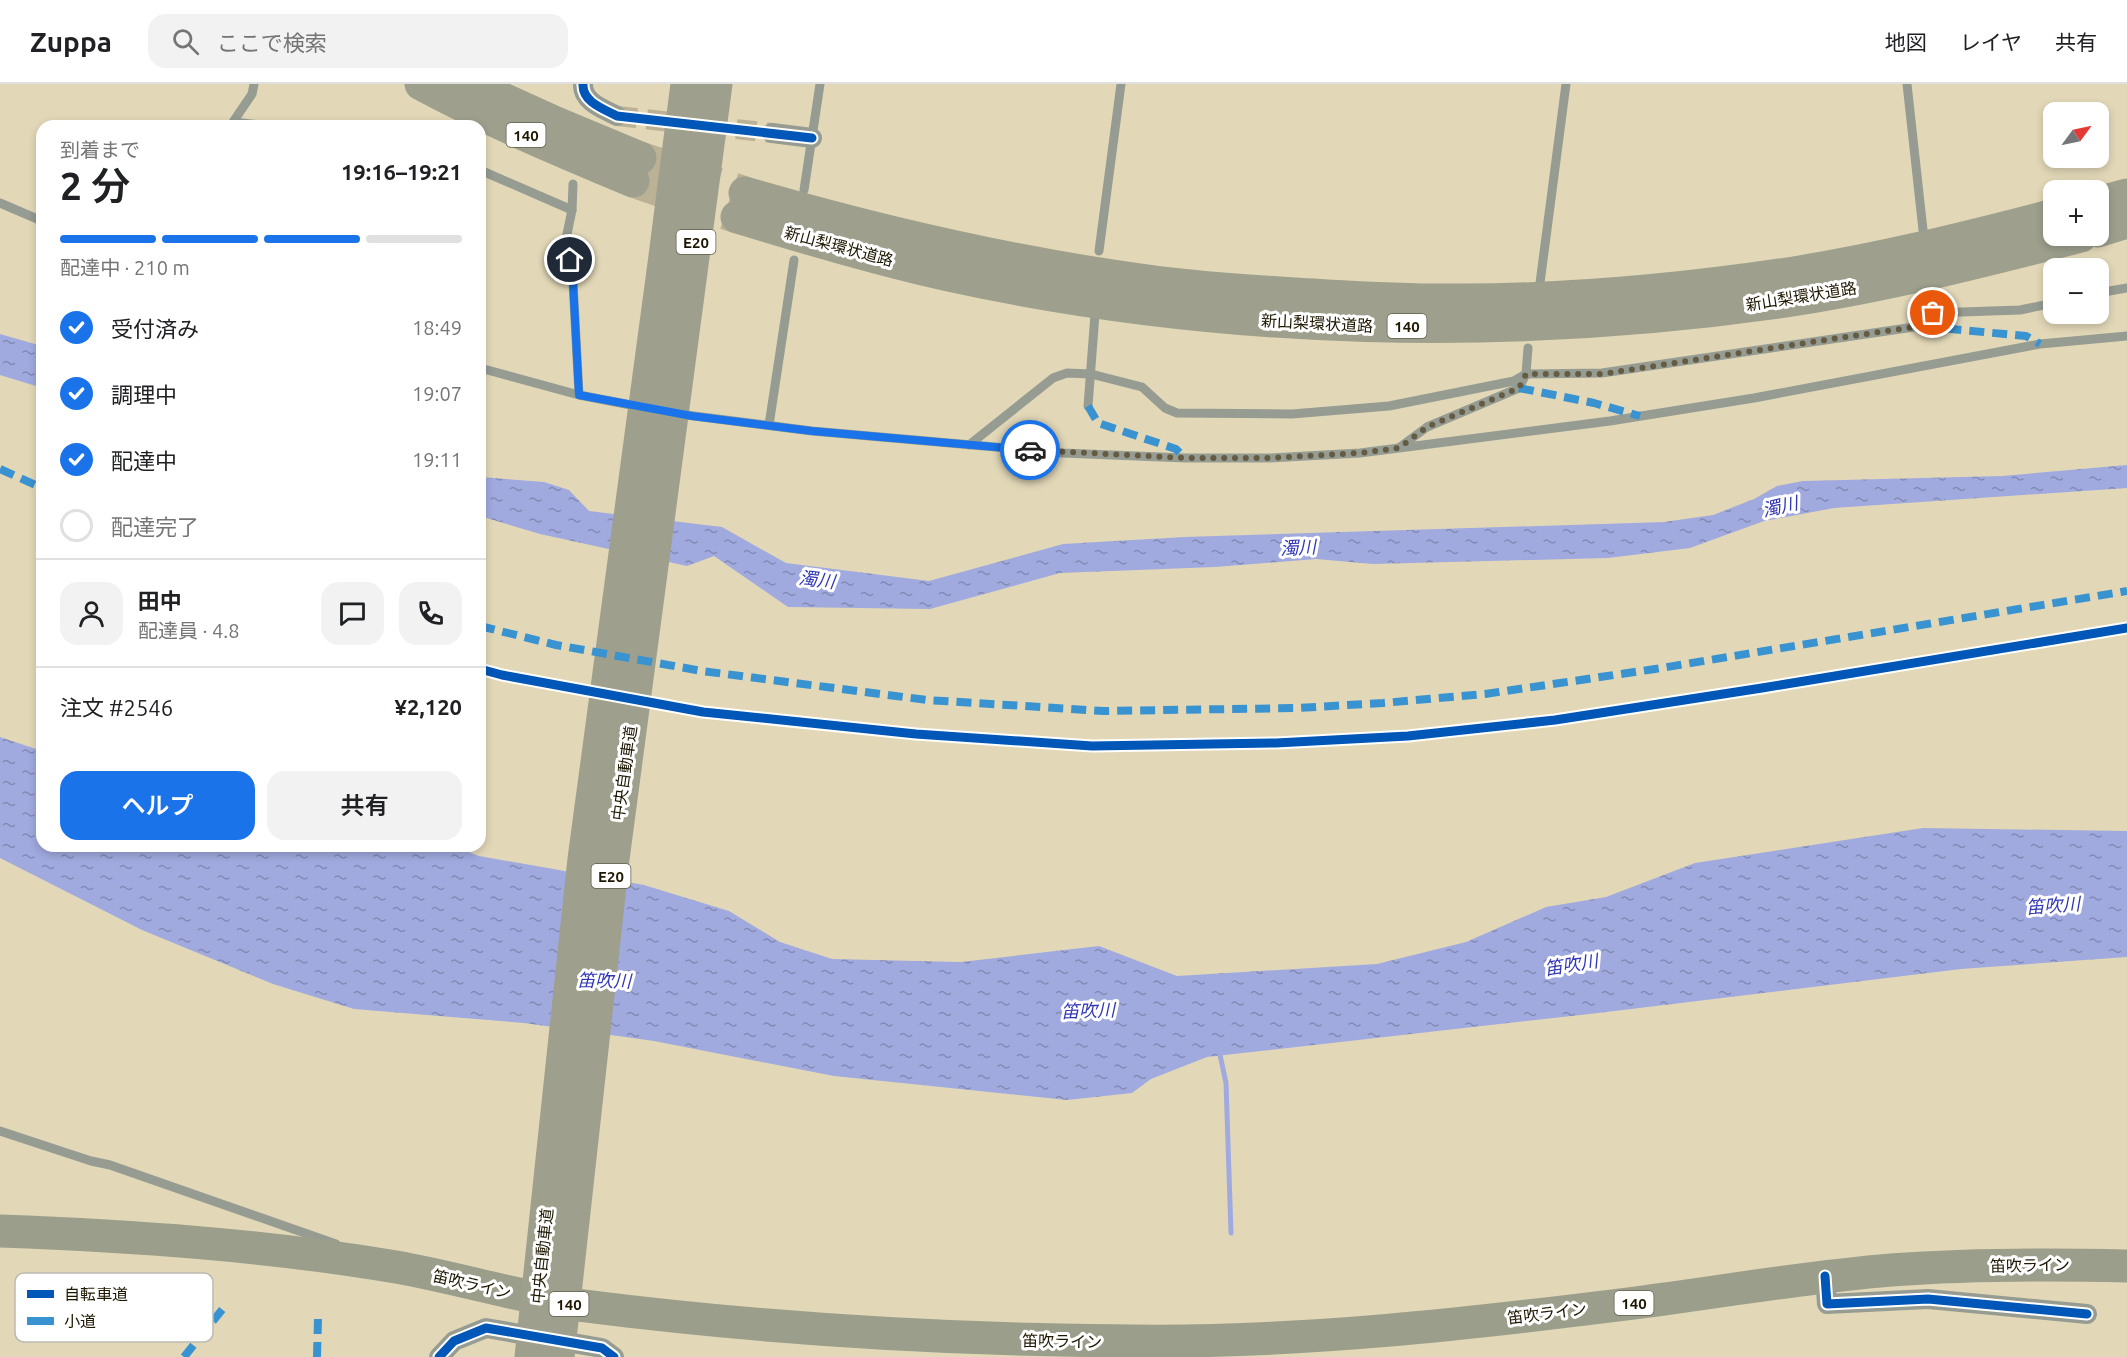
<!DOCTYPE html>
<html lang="ja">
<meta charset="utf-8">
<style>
body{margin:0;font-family:Ubuntu,"Noto Sans JP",sans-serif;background:#f2f2f2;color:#202124;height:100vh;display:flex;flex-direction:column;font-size:22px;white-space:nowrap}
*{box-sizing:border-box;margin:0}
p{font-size:20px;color:#757577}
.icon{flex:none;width:33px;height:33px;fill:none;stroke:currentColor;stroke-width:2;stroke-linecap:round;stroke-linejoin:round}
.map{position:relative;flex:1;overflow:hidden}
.side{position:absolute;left:36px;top:36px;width:450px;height:732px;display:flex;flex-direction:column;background:#fff;border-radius:18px;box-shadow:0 3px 9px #0003}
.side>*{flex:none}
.needle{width:39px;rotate:57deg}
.fabs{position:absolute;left:2043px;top:18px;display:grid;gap:12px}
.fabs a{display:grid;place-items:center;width:66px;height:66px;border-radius:12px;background:#fff;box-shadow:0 3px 9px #0003;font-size:30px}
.pin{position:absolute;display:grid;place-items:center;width:51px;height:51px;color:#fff;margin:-26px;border:3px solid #fff;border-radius:50%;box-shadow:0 2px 6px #0007}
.courier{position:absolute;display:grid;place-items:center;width:60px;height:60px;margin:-30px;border:4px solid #1a73e8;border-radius:50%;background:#fff;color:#222;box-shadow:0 2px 8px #0007}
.overview em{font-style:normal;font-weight:600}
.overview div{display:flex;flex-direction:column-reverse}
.overview{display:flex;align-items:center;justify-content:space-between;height:102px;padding:0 24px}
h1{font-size:39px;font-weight:600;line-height:45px}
.bar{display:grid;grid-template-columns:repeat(4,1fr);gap:9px 6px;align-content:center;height:72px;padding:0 24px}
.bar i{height:8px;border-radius:4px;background:#e0e0e0}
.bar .on{background:#1a73e8}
.bar p{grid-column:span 4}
.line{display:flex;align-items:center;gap:15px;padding:0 24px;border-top:2px solid #e0e0e0}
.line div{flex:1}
.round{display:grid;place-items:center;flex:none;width:63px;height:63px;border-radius:18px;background:#f2f2f2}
ol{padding:0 24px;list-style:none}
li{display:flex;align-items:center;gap:18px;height:66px}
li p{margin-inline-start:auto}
li .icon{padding:6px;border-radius:50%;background:#1a73e8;color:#fff;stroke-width:4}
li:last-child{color:#757577}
li i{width:33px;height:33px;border:3px solid #e0e0e0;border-radius:50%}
.button{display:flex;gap:12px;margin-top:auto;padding:12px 24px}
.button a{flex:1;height:69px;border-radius:18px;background:#1a73e8;color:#fff;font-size:24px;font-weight:600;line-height:69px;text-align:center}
.button a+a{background:#f2f2f2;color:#202124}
header{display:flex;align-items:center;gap:36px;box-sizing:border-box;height:84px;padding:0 30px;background:#fff;border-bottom:2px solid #e0e0e0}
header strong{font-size:28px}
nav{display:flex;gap:33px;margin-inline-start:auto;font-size:21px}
.search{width:420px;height:54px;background:#f2f2f2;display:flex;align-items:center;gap:15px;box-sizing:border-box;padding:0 21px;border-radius:18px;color:#757577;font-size:22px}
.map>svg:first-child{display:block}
.water{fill:url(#water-ripples)}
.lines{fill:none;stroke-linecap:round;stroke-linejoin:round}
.stream{stroke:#a0aadf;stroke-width:5}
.minor-tunnel{stroke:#bbb194;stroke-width:20;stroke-dasharray:20 10;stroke-linecap:butt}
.motorway-tunnel{stroke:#bbb194;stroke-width:33;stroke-dasharray:33 16;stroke-linecap:butt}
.service{stroke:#969c92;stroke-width:9}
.minor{stroke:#969c92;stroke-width:20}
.trunk{stroke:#9c9e8c;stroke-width:33}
.motorway{stroke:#9ea08d;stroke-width:33}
.quiet{stroke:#3a93d1;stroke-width:8;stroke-dasharray:15 8;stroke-linecap:butt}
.cycleway-casing{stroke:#fff;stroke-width:13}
.cycleway{stroke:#0057b8;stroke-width:9}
.done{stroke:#635b42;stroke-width:6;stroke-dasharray:0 10.8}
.route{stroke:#1a73e8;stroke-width:8}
.labels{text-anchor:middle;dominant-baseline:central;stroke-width:6;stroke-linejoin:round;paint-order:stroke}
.shield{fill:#fff;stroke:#625d4e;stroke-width:1.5}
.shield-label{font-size:15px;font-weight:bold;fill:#1e1702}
.street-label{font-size:16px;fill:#1e1702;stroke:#fff}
.water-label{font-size:18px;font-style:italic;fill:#3237b7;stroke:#fff}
.key{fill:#fff;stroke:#bcb9b3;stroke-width:1.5}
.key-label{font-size:16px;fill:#1e1702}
</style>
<header>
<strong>Zuppa</strong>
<div class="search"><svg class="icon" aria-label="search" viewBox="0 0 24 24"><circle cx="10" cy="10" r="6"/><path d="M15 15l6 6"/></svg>ここで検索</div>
<nav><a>地図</a><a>レイヤ</a><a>共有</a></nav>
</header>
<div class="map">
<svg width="2127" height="1273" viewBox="0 0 2127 1273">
<defs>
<pattern id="water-ripples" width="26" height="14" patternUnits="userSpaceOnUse" patternTransform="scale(1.5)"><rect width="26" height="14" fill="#a0aadf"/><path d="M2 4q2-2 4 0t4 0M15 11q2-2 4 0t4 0" fill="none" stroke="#8289b3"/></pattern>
</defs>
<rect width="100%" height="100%" fill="#e2d8b8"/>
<!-- water -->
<g class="water">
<path d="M0 250 42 262V301L36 302 0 291Z"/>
<path d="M2127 381V404L1834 424 1764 437 1690 464 1608 474 1373 480 1316 475 1215 483 1060 489 930 525 788 523 714 472 687 482 540 450 480 432V393L544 398 569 406 589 427 722 443 786 479 929 497 1063 460 1184 453 1664 438 1713 431 1754 415 1777 402 1803 397 2002 392Z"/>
<path d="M0 653 42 667V762H453L479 772 644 801 729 827 780 858 832 875 961 878 1099 862 1177 892 1377 880 1466 858 1546 823 1606 813 1695 779 1923 744 2127 747V873L1961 885 1598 929 1207 973 1151 995 1132 1009 1067 1016 834 992 654 957 524 939 354 925 273 900 142 846 0 774Z"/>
</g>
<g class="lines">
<!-- stream -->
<path class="stream" d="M1219 966 1226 999 1231 1149"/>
<!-- minor-tunnel -->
<path class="minor-tunnel" d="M617 32 772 49"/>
<!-- motorway-tunnel -->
<g class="motorway-tunnel">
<path d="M640 74 745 109"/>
<path d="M633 97 737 133"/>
</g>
<!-- service -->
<g class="service">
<path d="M254 0 252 10 233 38 268 42"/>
<path d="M1907 0 1923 146"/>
<path d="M480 86 572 126"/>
<path d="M573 100 572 126 566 155 573 198 579 311"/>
<path d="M804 106 820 0"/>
<path d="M0 119 42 137"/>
<path d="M1099 167 1121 0"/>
<path d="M1540 199 1566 0"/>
<path d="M2098 209 2127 204"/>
<path d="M1933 229 2020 226 2054 219"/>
<path d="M480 284 579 311 641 323"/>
<path d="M1088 322 1095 230"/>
<path d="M678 330 812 347 1063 369 1185 374H1270L1360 369 1610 337 1754 314 2040 260 2127 252"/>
<path d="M769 341 794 176"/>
<path d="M969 361 1053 294 1067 289 1091 290 1142 303 1165 324 1177 329 1292 330 1389 322 1514 297 1526 290 1602 289 1914 243 1933 229 1930 209"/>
<path d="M1400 363 1427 343 1519 304 1526 290 1528 264"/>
<path d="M0 1047 91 1077 110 1081 336 1160"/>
</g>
<!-- minor -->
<g class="minor">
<path d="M583 0C582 18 604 25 617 32"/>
<path d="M772 49 812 54"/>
<path d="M1825 1192 1827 1220 1928 1215 2087 1230"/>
<path d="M439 1273 454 1257 486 1244 602 1264 614 1273"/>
</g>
<!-- trunk -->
<path class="trunk" d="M0 1147C133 1152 265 1161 396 1183 459 1194 521 1214 585 1222 767 1245 949 1256 1132 1257 1300 1259 1468 1240 1635 1219 1720 1208 1805 1193 1891 1186 1970 1180 2048 1180 2127 1182"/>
<!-- motorway -->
<g class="motorway">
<path d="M421 0C490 37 561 67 633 97"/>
<path d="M470 0 556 39 640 74"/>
<path d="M745 109C879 148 1016 180 1155 198 1201 204 1248 207 1294 210 1350 213 1405 217 1461 216 1570 216 1679 206 1787 190 1877 176 1966 154 2054 131"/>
<path d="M2098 119 2127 111"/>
<path d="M737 133C807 154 877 175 948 191 1223 251 1508 257 1786 217 1886 202 1984 177 2081 152"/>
<path d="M2098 147 2127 138"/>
<path d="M531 1273 584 775 664 180 687 0"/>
<path d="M558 1273 613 775 716 0"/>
</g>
<!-- quiet -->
<g class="quiet">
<path d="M231 42 233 38"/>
<path d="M1933 229 1940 244 2026 252 2040 260"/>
<path d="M1519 304 1594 319 1640 332"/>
<path d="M1088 322 1098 339 1176 365 1185 374"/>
<path d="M0 385 42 404"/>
<path d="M480 542 556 561 702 587 927 616 1104 627 1297 624 1383 619 1485 610 1655 585 2127 507"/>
<path d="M184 1273 225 1222"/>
<path d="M317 1273 318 1235"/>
</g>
<defs>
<g id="cycleway">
<path d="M583 0C582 18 604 25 617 32L812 54"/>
<path d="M480 585 502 591 703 628 916 650 1092 662 1276 659 1408 652 1555 636 1762 604 2127 544"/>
<path d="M1825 1192 1827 1220 1928 1215 2087 1230"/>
<path d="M439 1273 454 1257 486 1244 602 1264 614 1273"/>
</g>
</defs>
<!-- cycleway casing -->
<use href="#cycleway" class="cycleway-casing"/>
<!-- cycleway -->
<use href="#cycleway" class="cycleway"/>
</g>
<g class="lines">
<!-- done -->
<path class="done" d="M1030 366 1185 374H1269L1360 369 1399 364 1427 343 1519 304 1526 290H1602L1825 256 1914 243 1933 229"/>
<!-- route -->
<path class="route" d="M570 176 573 198 579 311 692 332 812 347 1030 366"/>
</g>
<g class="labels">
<!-- shield labels -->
<g class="shield">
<rect x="506.5" y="39" width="39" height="24" rx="4.5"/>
<rect x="676.5" y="146" width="39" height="24" rx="4.5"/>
<rect x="1387.5" y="230" width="39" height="24" rx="4.5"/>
<rect x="591.5" y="780" width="39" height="24" rx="4.5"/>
<rect x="1614.5" y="1207" width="39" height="24" rx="4.5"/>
<rect x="549.5" y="1208" width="39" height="24" rx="4.5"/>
</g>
<g class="shield-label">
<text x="526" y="51">140</text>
<text x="696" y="158">E20</text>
<text x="1407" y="242">140</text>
<text x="611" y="792">E20</text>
<text x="1634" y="1219">140</text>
<text x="569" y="1220">140</text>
</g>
<!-- street labels -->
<g class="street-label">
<text transform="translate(839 162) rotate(15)">新山梨環状道路</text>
<text transform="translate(1801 212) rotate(-9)">新山梨環状道路</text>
<text transform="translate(1317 239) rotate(3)">新山梨環状道路</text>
<text transform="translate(624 689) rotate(-82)">中央自動車道</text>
<text transform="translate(542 1172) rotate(-84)">中央自動車道</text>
<text transform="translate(2030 1181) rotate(-1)">笛吹ライン</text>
<text transform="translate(472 1200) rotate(13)">笛吹ライン</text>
<text transform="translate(1547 1229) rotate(-7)">笛吹ライン</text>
<text transform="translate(1062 1257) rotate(1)">笛吹ライン</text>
</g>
<!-- water labels -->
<g class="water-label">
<text transform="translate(1780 422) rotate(-13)">濁川</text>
<text transform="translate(1298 463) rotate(-3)">濁川</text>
<text transform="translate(817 495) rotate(7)">濁川</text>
<text transform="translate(2053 821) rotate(-4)">笛吹川</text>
<text transform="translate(1571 880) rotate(-9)">笛吹川</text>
<text transform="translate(604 896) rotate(1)">笛吹川</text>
<text transform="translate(1088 926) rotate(-2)">笛吹川</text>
</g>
</g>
<!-- legend -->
<rect x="15" y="1189" width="198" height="69" rx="9" class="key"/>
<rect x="27" y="1206" width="27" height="8" fill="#0057b8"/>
<rect x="27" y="1233" width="27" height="8" fill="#3a93d1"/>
<g class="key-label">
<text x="64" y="1216">自転車道</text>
<text x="64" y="1243">小道</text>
</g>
</svg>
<div class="fabs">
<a><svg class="needle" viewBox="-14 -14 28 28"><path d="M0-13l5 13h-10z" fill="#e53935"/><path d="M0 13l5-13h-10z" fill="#757577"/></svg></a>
<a>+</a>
<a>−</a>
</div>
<div class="pin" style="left:1933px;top:229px;background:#ea580c"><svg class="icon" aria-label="bag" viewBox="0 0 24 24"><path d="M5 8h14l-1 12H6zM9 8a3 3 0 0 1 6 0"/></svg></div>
<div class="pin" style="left:570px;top:176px;background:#1f2937"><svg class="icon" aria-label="home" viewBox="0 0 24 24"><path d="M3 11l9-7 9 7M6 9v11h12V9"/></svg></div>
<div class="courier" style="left:1030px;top:366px"><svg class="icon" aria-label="car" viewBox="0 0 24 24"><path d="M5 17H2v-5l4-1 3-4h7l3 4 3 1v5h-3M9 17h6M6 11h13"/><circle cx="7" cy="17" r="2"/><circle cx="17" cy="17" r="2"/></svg></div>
<section class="side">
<div class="overview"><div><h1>2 分</h1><p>到着まで</p></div><em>19:16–19:21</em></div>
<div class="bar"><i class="on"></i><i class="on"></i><i class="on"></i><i></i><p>配達中 · 210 m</p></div>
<ol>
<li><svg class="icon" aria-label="check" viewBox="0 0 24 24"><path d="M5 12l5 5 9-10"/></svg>受付済み<p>18:49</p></li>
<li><svg class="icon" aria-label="check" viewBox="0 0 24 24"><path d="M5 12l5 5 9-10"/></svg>調理中<p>19:07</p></li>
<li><svg class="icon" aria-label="check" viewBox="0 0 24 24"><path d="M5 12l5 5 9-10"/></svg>配達中<p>19:11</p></li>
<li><i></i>配達完了</li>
</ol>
<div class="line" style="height:108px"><a class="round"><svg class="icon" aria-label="person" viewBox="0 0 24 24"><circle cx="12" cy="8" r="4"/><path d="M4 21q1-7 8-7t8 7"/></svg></a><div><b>田中</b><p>配達員 · 4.8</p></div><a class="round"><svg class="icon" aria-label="chat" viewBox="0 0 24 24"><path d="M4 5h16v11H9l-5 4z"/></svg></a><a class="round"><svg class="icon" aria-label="phone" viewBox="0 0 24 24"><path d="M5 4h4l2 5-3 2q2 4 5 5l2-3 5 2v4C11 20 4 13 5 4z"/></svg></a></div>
<div class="line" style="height:78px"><div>注文 #2546</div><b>¥2,120</b></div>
<div class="button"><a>ヘルプ</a><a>共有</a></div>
</section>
</div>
